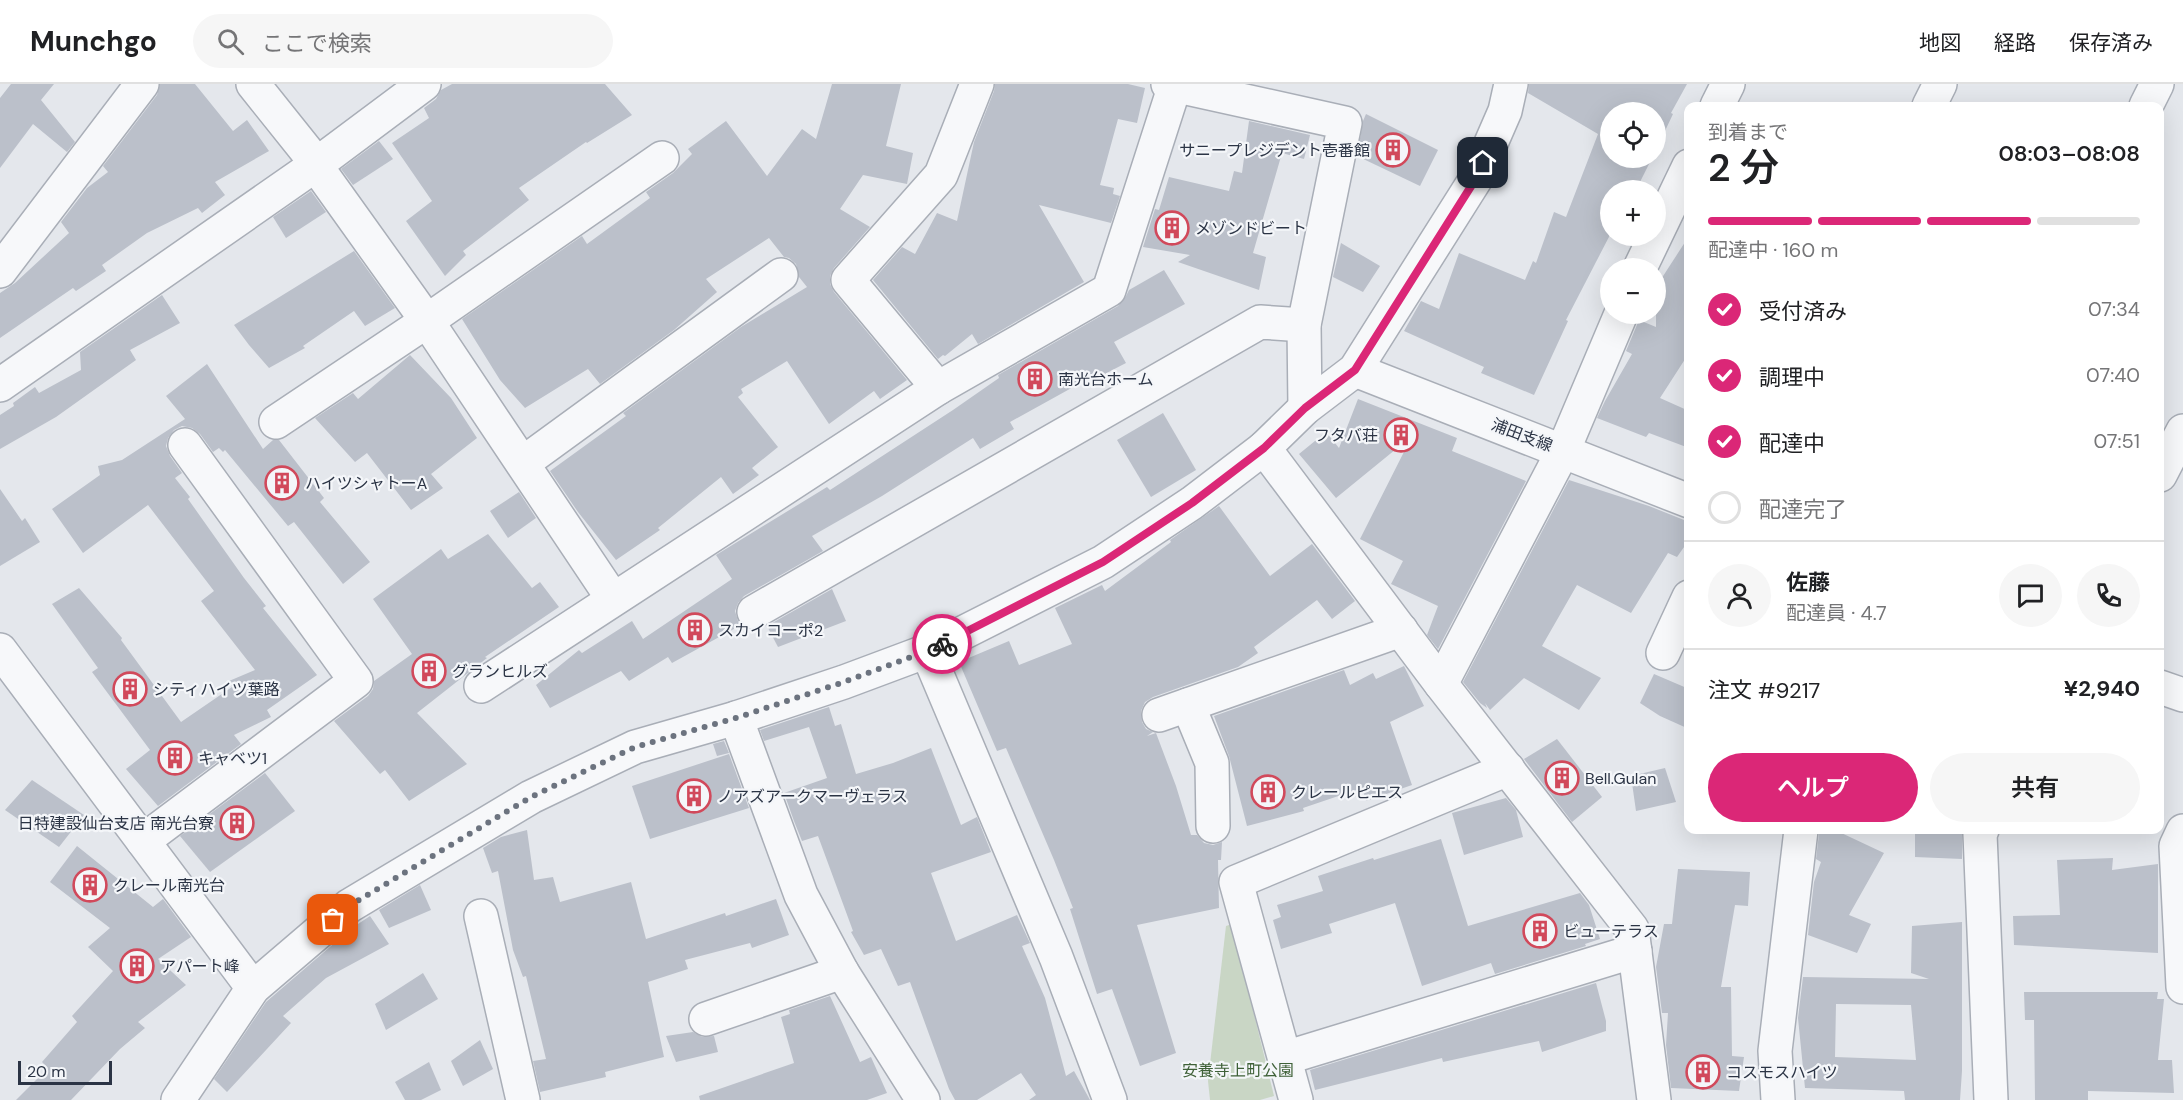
<!DOCTYPE html>
<html lang="ja">
<meta charset="utf-8">
<style>
body{margin:0;font-family:"DM Sans","Noto Sans JP",sans-serif;background:#f6f6f6;color:#202124;height:100vh;display:flex;flex-direction:column;font-size:22px;white-space:nowrap}
*{box-sizing:border-box;margin:0}
p{font-size:20px;color:#757577}
.icon{flex:none;width:33px;height:33px;fill:none;stroke:currentColor;stroke-width:2;stroke-linecap:round;stroke-linejoin:round}
.map{position:relative;flex:1;overflow:hidden}
.details{position:absolute;left:1684px;top:18px;width:480px;height:732px;display:flex;flex-direction:column;background:#fff;border-radius:12px;box-shadow:0 6px 24px #0002}
.details>*{flex:none}
.controls{position:absolute;left:1600px;top:18px;display:grid;gap:12px}
.controls a{display:grid;place-items:center;width:66px;height:66px;border-radius:50%;background:#fff;box-shadow:0 6px 24px #0002;font-size:30px}
.scale{position:absolute;left:18px;bottom:15px;width:94px;box-sizing:border-box;padding-left:6px;border:3px solid #2b3445;border-top:0;font-size:16px;line-height:21px;white-space:nowrap;color:#2b3445;-webkit-text-stroke:4px #f4f6f9;paint-order:stroke}
.pin{position:absolute;display:grid;place-items:center;width:51px;height:51px;color:#fff;margin:-26px;border-radius:12px;box-shadow:0 3px 9px #0006}
.courier{position:absolute;display:grid;place-items:center;width:60px;height:60px;margin:-30px;border:4px solid #db2777;border-radius:50%;background:#fff;color:#222;box-shadow:0 2px 8px #0007}
.overview em{font-style:normal;font-weight:600}
.overview div{display:flex;flex-direction:column-reverse}
.overview{display:flex;align-items:center;justify-content:space-between;height:102px;padding:0 24px}
h1{font-size:39px;font-weight:600;line-height:45px}
.bar{display:grid;grid-template-columns:repeat(4,1fr);gap:9px 6px;align-content:center;height:72px;padding:0 24px}
.bar i{height:8px;border-radius:4px;background:#e0e0e0}
.bar .current{background:#db2777}
.bar p{grid-column:span 4}
.line{display:flex;align-items:center;gap:15px;padding:0 24px;border-top:2px solid #e0e0e0}
.line div{flex:1}
.round{display:grid;place-items:center;flex:none;width:63px;height:63px;border-radius:32px;background:#f6f6f6}
ol{padding:0 24px;list-style:none}
li{display:flex;align-items:center;gap:18px;height:66px}
li p{margin-inline-start:auto}
li .icon{padding:6px;border-radius:50%;background:#db2777;color:#fff;stroke-width:4}
li:last-child{color:#757577}
li i{width:33px;height:33px;border:3px solid #e0e0e0;border-radius:50%}
.cta{display:flex;gap:12px;margin-top:auto;padding:12px 24px}
.cta a{flex:1;height:69px;border-radius:36px;background:#db2777;color:#fff;font-size:24px;font-weight:600;line-height:69px;text-align:center}
.cta a+a{background:#f6f6f6;color:#202124}
header{display:flex;align-items:center;gap:36px;box-sizing:border-box;height:84px;padding:0 30px;background:#fff;border-bottom:2px solid #e0e0e0}
header strong{font-size:28px}
nav{display:flex;gap:33px;margin-inline-start:auto;font-size:21px}
.search{width:420px;height:54px;background:#f6f6f6;display:flex;align-items:center;gap:15px;box-sizing:border-box;padding:0 21px;border-radius:33px;color:#757577;font-size:22px}
.map>svg:first-child{display:block}
.green{fill:#c9d6c5}
.building{fill:#bbc0ca;fill-rule:evenodd}
.lines{fill:none;stroke-linecap:round;stroke-linejoin:round}
.minor-casing{stroke:#a9aeb7;stroke-width:36}
.minor{stroke:#f7f8fa;stroke-width:33}
.done{stroke:#6c737f;stroke-width:6;stroke-dasharray:0 10.8}
.route{stroke:#db2777;stroke-width:8}
.labels{text-anchor:middle;dominant-baseline:central;stroke-width:4.5;stroke-linejoin:round;paint-order:stroke}
.poi-label{font-size:16px;fill:#2b3445;stroke:#f4f6f9;text-anchor:start}
.street-label{font-size:16px;fill:#2b3445;stroke:#f4f6f9}
.park-label{font-size:16px;fill:#3f6138;stroke:#f4f6f9}
</style>
<header>
<strong>Munchgo</strong>
<div class="search"><svg class="icon" aria-label="search" viewBox="0 0 24 24"><circle cx="10" cy="10" r="6"/><path d="M15 15l6 6"/></svg>ここで検索</div>
<nav><a>地図</a><a>経路</a><a>保存済み</a></nav>
</header>
<div class="map">
<svg width="2183" height="1016" viewBox="0 0 2183 1016">
<rect width="100%" height="100%" fill="#e4e7ec"/>
<!-- green -->
<path class="green" d="M1232 840 1274 1012 1260 1016H1210L1208 997 1226 842Z"/>
<!-- building -->
<g class="building">
<path d="M11 0H54L41 16 75 58 67 68 33 40 0 84V14Z"/>
<path d="M160 0H195L233 47 247 36 269 67 215 98 225 111 202 129 198 124 147 149 102 181 106 187 76 207 73 204 0 254V209L15 199 69 149 61 138 87 104 108 88 103 82 157 11Z"/>
<path d="M452 0H605L632 31 587 59 586 58 519 104 529 116 463 167 466 171 445 192 406 137 432 117 392 59 429 34 424 24 436 15 441 6Z"/>
<path d="M832 0H901L886 62 913 69 907 100 863 91 840 125 870 143 834 184 830 192V200L834 208 907 296 880 315 874 307 829 340 787 277 741 305 743 309 738 313 778 363 752 384 759 391 733 410 721 393 658 444 660 446 616 476 578 428 550 387 626 332 623 329 741 243 807 203 799 193 796 180 789 174 784 173 769 154 706 195 717 208 674 246 600 300 588 285 525 324 500 296 462 235 582 152 587 160 650 114 646 108 673 89 692 70 688 65 726 37 767 92 802 45 816 55Z"/>
<path d="M995 0H1128L1145 4 1137 39 1118 35 1100 101 1114 104 1113 110 1120 112 1111 139 1039 121 1084 198 978 260 972 250 945 272 943 271 938 275 873 196 902 163 915 170 937 129 957 137 974 58 994 7Z"/>
<path d="M1529 0H1687L1671 29 1673 30 1656 66V28H1611V74H1652L1636 106H1611V149L1566 236 1568 237 1534 311 1481 289 1484 283 1404 247 1421 217 1439 225 1459 169 1525 196 1533 177 1536 179 1554 128 1566 133 1598 50 1528 9Z"/>
<path d="M1366 30 1438 66 1420 102 1357 72 1363 37Z"/>
<path d="M1249 37 1310 51 1304 75 1282 69 1253 169 1266 173 1259 206 1178 178 1190 171 1143 163 1155 125 1159 126 1169 93 1229 107 1234 87 1242 89Z"/>
<path d="M379 57 393 75 353 101 341 85Z"/>
<path d="M311 107 326 128 286 154 273 133Z"/>
<path d="M1689 152V269L1660 314 1689 327V364L1649 349 1646 353 1597 334 1605 317 1632 270 1626 267 1639 236 1656 243V203Z"/>
<path d="M1341 159 1380 182 1363 208 1333 193Z"/>
<path d="M354 167 395 224 365 242 354 227 303 262 305 264 269 284 249 261 234 241Z"/>
<path d="M1164 186 1185 220 1114 258 1126 279 1097 294 1095 291 1010 338 1014 345 980 365 973 354 882 412 812 452 823 467 744 512 738 519 735 527 738 537 741 541 672 579 668 573 629 597 621 587 550 624 536 601 579 566 582 569 632 537 643 555 732 495 716 471 827 403 830 406 953 326 999 294 998 291 1118 222 1126 212 1129 206Z"/>
<path d="M162 211 180 239 130 266 136 276 56 333 0 365V331L14 322 13 319 35 303 39 309 81 286 80 268Z"/>
<path d="M410 271 451 314 477 354 431 390 443 404 411 426 367 369 355 378 315 334 353 309 358 315Z"/>
<path d="M207 280 263 365 273 356H279L324 414 320 418 370 478 343 500 294 438 288 442 225 366 223 368 219 364 213 368 200 350 192 344 182 342 174 346 168 354 166 362 170 372 182 389 175 394 190 413 188 415 244 494 266 522 263 524 317 591 267 626 271 633 234 651 241 660 158 722 126 685 150 666 92 588 98 584 52 520 79 504 122 554 121 556 181 638 232 603 229 597 255 586 201 517 214 507 148 421 83 469 52 425 100 391 98 382 122 376 185 335 166 312Z"/>
<path d="M1358 315 1457 354 1452 367 1526 397 1438 565 1427 551 1438 522 1391 500 1403 477 1360 455 1412 352 1336 414 1299 370 1326 348 1339 364Z"/>
<path d="M1163 329 1196 386 1151 413 1117 356Z"/>
<path d="M1569 396 1649 422 1689 438V456L1677 473 1668 469 1631 529 1577 501 1542 562 1601 594 1579 626 1524 594 1490 626 1485 619 1487 624 1480 619 1463 598Z"/>
<path d="M0 405 22 437 25 434 40 458 0 482Z"/>
<path d="M519 408 536 434 508 454 490 427Z"/>
<path d="M1219 422 1270 492 1312 460 1355 517 1332 535 1317 516 1254 563 1258 569 1238 583 1153 613 1145 618 1141 627 1142 638 1146 645 1153 648 1147 652 1156 649 1176 702 1191 751H1197L1204 759 1213 761 1222 758 1221 776H1218L1219 824 1137 841 1176 969 1140 982 1112 905 1097 910 1070 825 1073 824 1054 776 1006 664 997 667 959 578 1009 557 1019 581 1072 560 1055 524 1102 501 1105 507 1171 458 1170 456Z"/>
<path d="M488 450 532 504 540 498 559 523 485 573 487 574 417 629 467 680 409 717 385 686 380 690 334 637 368 612 373 605 374 597 412 570 373 515 441 465 448 475Z"/>
<path d="M832 505 846 537 778 563 767 542Z"/>
<path d="M1404 582 1424 622 1390 638 1412 701 1366 717 1362 704 1303 724 1304 727 1247 742 1229 672 1214 632 1344 586 1350 601 1373 589 1376 595Z"/>
<path d="M1654 590 1689 605V645L1660 632 1640 619Z"/>
<path d="M829 623 835 642 841 640 856 690 893 679 931 664 961 741 977 733 991 768 931 789 956 857 1017 831 1030 859 1022 862 1045 914 1066 992 1074 987 1090 1016H1029L1036 1011 1021 989 977 1016H955L949 1005 910 898 898 902 881 865 864 871 851 848 853 847 818 752 802 757 794 737 784 709 827 694 809 643 764 657 760 646Z"/>
<path d="M1557 655 1602 713 1572 738 1524 675Z"/>
<path d="M724 657 729 669 717 672 713 660Z"/>
<path d="M729 670 749 724 650 755 632 702Z"/>
<path d="M1665 684 1676 718 1636 727 1631 692Z"/>
<path d="M265 689 295 727 210 788 180 752Z"/>
<path d="M32 696 84 731 59 763 5 726Z"/>
<path d="M1506 714 1516 726 1523 753 1464 771 1452 729Z"/>
<path d="M527 746 534 796 553 793 560 818 631 798 646 855 725 829 726 832 776 815 789 851 752 864 750 859 685 876 688 885 648 898 664 973 605 988 606 993 540 1008 533 977 546 975 526 892 523 893 513 866 498 787 492 789 483 764 501 753Z"/>
<path d="M1822 746H1835L1884 769 1849 831 1871 840 1857 869 1808 851 1814 798 1821 778 1816 775 1819 750Z"/>
<path d="M1915 746H1962V775L1915 773Z"/>
<path d="M1441 755 1468 842 1580 809 1589 821 1600 855 1585 860 1586 862 1495 890 1491 879 1422 902 1395 819 1329 840 1332 849 1281 865 1273 836 1281 833 1277 821 1323 807 1318 792 1373 774 1374 776Z"/>
<path d="M77 762 153 823 163 815 166 819 191 853 158 875 186 901 138 938 145 944 120 965 71 1016H16L48 984 42 978 77 938 72 932 113 887 88 863 110 844 50 798Z"/>
<path d="M2113 774 2112 786 2158 780V869L2014 861 2013 832 2060 831 2057 776Z"/>
<path d="M1678 785 1750 788 1748 822 1735 821 1721 903H1731L1732 972 1744 973 1739 1007 1671 1004 1666 961 1668 929H1662L1656 883 1664 840H1672Z"/>
<path d="M420 801 431 826 389 844 379 826Z"/>
<path d="M370 832 389 860 326 894 283 932 291 939 227 1008 214 995 266 918 352 844Z"/>
<path d="M1962 838V987L1960 1016H1905L1904 1007 1805 1004 1798 934 1803 893 1929 895 1911 889 1912 842ZM1836 920 1911 921 1916 976 1835 973Z"/>
<path d="M423 889 438 915 386 946 375 920Z"/>
<path d="M1596 899 1606 937V947L1542 968 1539 957 1443 978 1442 974 1315 1006 1310 986Z"/>
<path d="M2024 908H2158L2157 915H2164L2158 976H2172L2174 1009 2088 1007V1016H2035L2034 936H2025Z"/>
<path d="M830 912 860 978 871 973 887 1009 867 1016H700L699 1012 794 979 781 933 790 930 789 926Z"/>
<path d="M693 948 702 953 714 952 718 968 676 978 666 952Z"/>
<path d="M480 956 493 985 463 1002 451 977Z"/>
<path d="M429 978 441 1006 421 1016H405L395 998Z"/>
</g>
<g class="lines">
<defs>
<g id="minor">
<path d="M253 0 317 80 324 93 427 237 613 515"/>
<path d="M1168 0 1345 39 1304 241 1305 324"/>
<path d="M1717 22 1728 0"/>
<path d="M1929 22 1940 0"/>
<path d="M2146 22 2157 0"/>
<path d="M1640 184 1689 82"/>
<path d="M0 187 142 0"/>
<path d="M1355 286 1689 417"/>
<path d="M0 301 317 80 424 0"/>
<path d="M938 304 848 196 941 91 977 0"/>
<path d="M276 338 427 237 662 74"/>
<path d="M1264 364 1441 600 1632 845 1654 1016"/>
<path d="M523 379 781 191"/>
<path d="M2160 391 2183 347"/>
<path d="M754 528 1260 238 1304 241"/>
<path d="M0 566 253 904"/>
<path d="M927 567 1056 873 1110 1016"/>
<path d="M1663 569 1689 513"/>
<path d="M1441 600 1563 367 1621 230"/>
<path d="M481 602 938 304 1109 206 1175 1"/>
<path d="M2160 603 2183 611"/>
<path d="M1188 621 1212 679 1213 742"/>
<path d="M1159 631 1401 546"/>
<path d="M736 634 801 811 842 888 923 1016"/>
<path d="M1982 746 1980 750 1991 1016"/>
<path d="M2183 747 2176 762 2183 903"/>
<path d="M143 757 356 597 185 361"/>
<path d="M481 832 523 1016"/>
<path d="M706 935 842 888"/>
<path d="M1285 974 1635 867"/>
<path d="M178 1016 253 904 349 822 531 713 635 663 736 634 844 598 927 567 1103 478 1192 419 1264 364 1305 324 1355 286 1475 96 1505 27 1511 0"/>
<path d="M1296 1016 1236 798 1508 685"/>
<path d="M1778 1016 1775 967 1801 746"/>
</g>
</defs>
<!-- minor casing -->
<use href="#minor" class="minor-casing"/>
<!-- minor -->
<use href="#minor" class="minor"/>
</g>
<g class="lines">
<!-- done -->
<path class="done" d="M333 836 349 822 531 713 635 663 736 634 844 598 927 567 942 560"/>
<!-- route -->
<path class="route" d="M942 560 1103 478 1192 419 1264 364 1305 324 1355 286 1475 96 1483 79"/>
</g>
<!-- icons -->
<defs>
<symbol id="building-ring" viewBox="-11 -11 22 22"><circle r="9.5" fill="#f4f6f9" stroke="#d1495b" stroke-width="1.5"/><path d="M-4-6H4V6H1V3H-1V6H-4ZM-2.5-4.3h1.7v1.8h-1.7ZM.8-4.3h1.7v1.8H.8ZM-2.5-1h1.7V.8h-1.7ZM.8-1h1.7V.8H.8Z" fill="#d1495b"/></symbol>
</defs>
<g fill-rule="evenodd">
<use href="#building-ring" x="1374" y="47" width="38" height="38"/>
<use href="#building-ring" x="1153" y="125" width="38" height="38"/>
<use href="#building-ring" x="1016" y="276" width="38" height="38"/>
<use href="#building-ring" x="1382" y="332" width="38" height="38"/>
<use href="#building-ring" x="263" y="380" width="38" height="38"/>
<use href="#building-ring" x="676" y="527" width="38" height="38"/>
<use href="#building-ring" x="410" y="568" width="38" height="38"/>
<use href="#building-ring" x="111" y="586" width="38" height="38"/>
<use href="#building-ring" x="156" y="655" width="38" height="38"/>
<use href="#building-ring" x="1543" y="675" width="38" height="38"/>
<use href="#building-ring" x="1249" y="689" width="38" height="38"/>
<use href="#building-ring" x="675" y="693" width="38" height="38"/>
<use href="#building-ring" x="218" y="720" width="38" height="38"/>
<use href="#building-ring" x="71" y="782" width="38" height="38"/>
<use href="#building-ring" x="1521" y="828" width="38" height="38"/>
<use href="#building-ring" x="118" y="863" width="38" height="38"/>
<use href="#building-ring" x="1684" y="969" width="38" height="38"/>
</g>
<g class="labels">
<!-- poi labels -->
<g class="poi-label">
<text x="1370" y="66" text-anchor="end">サニープレジデント壱番館</text>
<text x="1195" y="144">メゾンドビート</text>
<text x="1058" y="295">南光台ホーム</text>
<text x="1378" y="351" text-anchor="end">フタバ荘</text>
<text x="305" y="399">ハイツシャトーA</text>
<text x="718" y="546">スカイコーポ2</text>
<text x="452" y="587">グランヒルズ</text>
<text x="153" y="605">シティハイツ葉路</text>
<text x="198" y="674">キャベツ1</text>
<text x="1585" y="694">Bell.Gulan</text>
<text x="1291" y="708">クレールピエス</text>
<text x="717" y="712">ノアズアークマーヴェラス</text>
<text x="214" y="739" text-anchor="end">日特建設仙台支店 南光台寮</text>
<text x="113" y="801">クレール南光台</text>
<text x="1563" y="847">ビューテラス</text>
<text x="160" y="882">アパート峰</text>
<text x="1726" y="988">コスモスハイツ</text>
</g>
<!-- street labels -->
<g class="street-label">
<text transform="translate(1522 351) rotate(21)">浦田支線</text>
</g>
<!-- park labels -->
<g class="park-label">
<text x="1238" y="986">安養寺上町公園</text>
</g>
</g>
</svg>
<div class="controls">
<a><svg class="icon" aria-label="locate" viewBox="0 0 24 24"><circle cx="12" cy="12" r="6"/><path d="M12 2v4M12 18v4M2 12h4M18 12h4"/></svg></a>
<a>+</a>
<a>−</a>
</div>
<div class="scale">20 m</div>
<div class="pin" style="left:333px;top:836px;background:#ea580c"><svg class="icon" aria-label="bag" viewBox="0 0 24 24"><path d="M5 8h14l-1 12H6zM9 8a3 3 0 0 1 6 0"/></svg></div>
<div class="pin" style="left:1483px;top:79px;background:#1f2937"><svg class="icon" aria-label="home" viewBox="0 0 24 24"><path d="M3 11l9-7 9 7M6 9v11h12V9"/></svg></div>
<div class="courier" style="left:942px;top:560px"><svg class="icon" aria-label="bike" viewBox="0 0 24 24"><circle cx="6" cy="16" r="4"/><circle cx="18" cy="16" r="4"/><path d="M6 16l4-8h5l3 8M10 8l3 8H6M13 5h3"/></svg></div>
<section class="details">
<div class="overview"><div><h1>2 分</h1><p>到着まで</p></div><em>08:03–08:08</em></div>
<div class="bar"><i class="current"></i><i class="current"></i><i class="current"></i><i></i><p>配達中 · 160 m</p></div>
<ol>
<li><svg class="icon" aria-label="check" viewBox="0 0 24 24"><path d="M5 12l5 5 9-10"/></svg>受付済み<p>07:34</p></li>
<li><svg class="icon" aria-label="check" viewBox="0 0 24 24"><path d="M5 12l5 5 9-10"/></svg>調理中<p>07:40</p></li>
<li><svg class="icon" aria-label="check" viewBox="0 0 24 24"><path d="M5 12l5 5 9-10"/></svg>配達中<p>07:51</p></li>
<li><i></i>配達完了</li>
</ol>
<div class="line" style="height:108px"><a class="round"><svg class="icon" aria-label="person" viewBox="0 0 24 24"><circle cx="12" cy="8" r="4"/><path d="M4 21q1-7 8-7t8 7"/></svg></a><div><b>佐藤</b><p>配達員 · 4.7</p></div><a class="round"><svg class="icon" aria-label="chat" viewBox="0 0 24 24"><path d="M4 5h16v11H9l-5 4z"/></svg></a><a class="round"><svg class="icon" aria-label="phone" viewBox="0 0 24 24"><path d="M5 4h4l2 5-3 2q2 4 5 5l2-3 5 2v4C11 20 4 13 5 4z"/></svg></a></div>
<div class="line" style="height:78px"><div>注文 #9217</div><b>¥2,940</b></div>
<div class="cta"><a>ヘルプ</a><a>共有</a></div>
</section>
</div>
